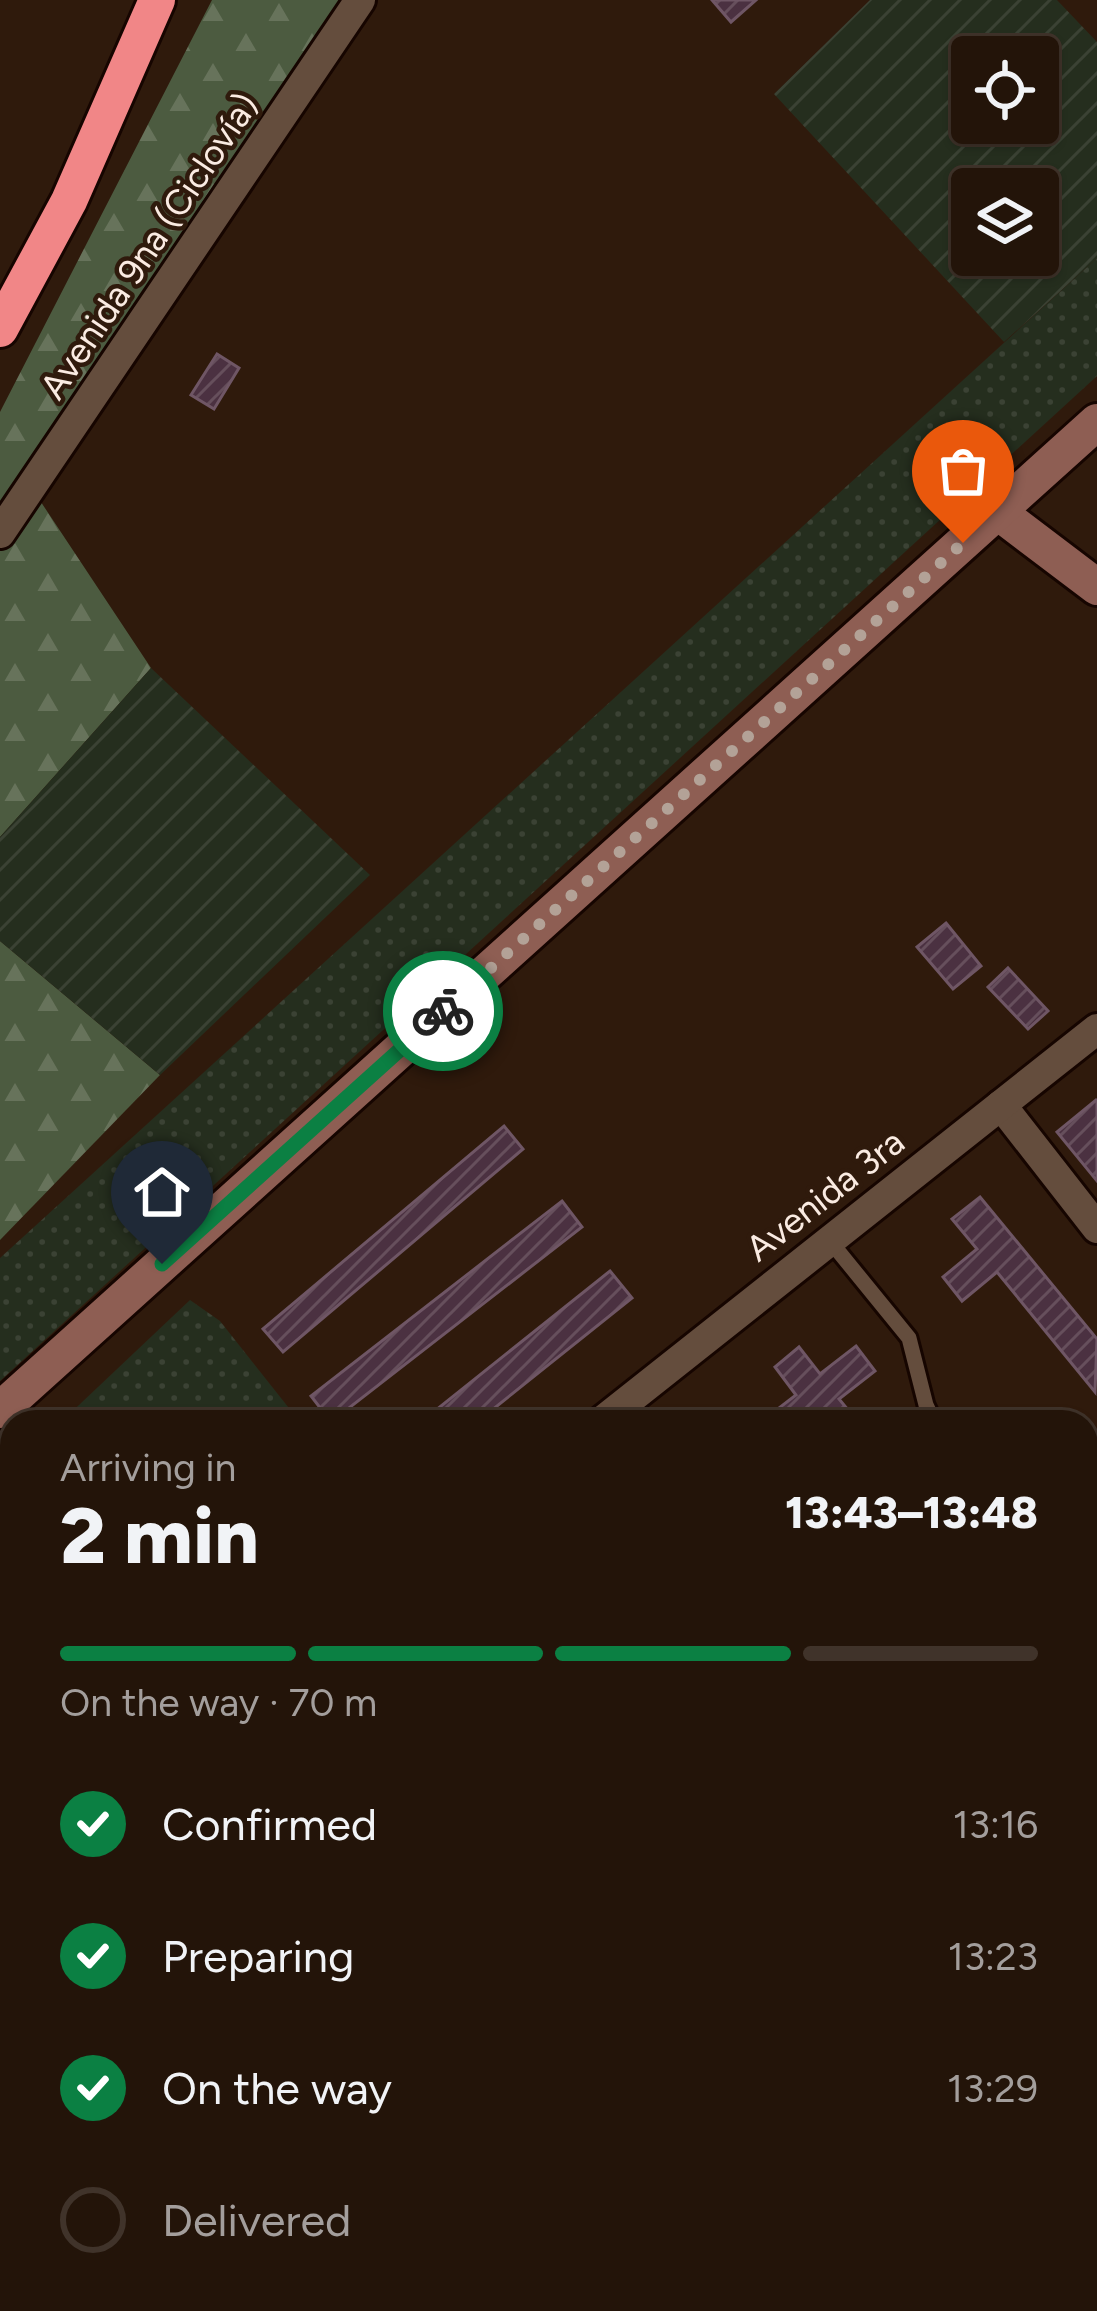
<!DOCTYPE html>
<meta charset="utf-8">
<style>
body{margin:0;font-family:Figtree,sans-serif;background:#2b1d12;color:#f1f3f6;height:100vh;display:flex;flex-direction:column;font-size:45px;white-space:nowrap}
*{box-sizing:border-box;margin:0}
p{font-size:39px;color:#a39e9c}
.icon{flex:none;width:66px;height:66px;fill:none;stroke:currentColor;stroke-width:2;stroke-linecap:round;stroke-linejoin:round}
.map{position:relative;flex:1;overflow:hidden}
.side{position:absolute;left:0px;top:1410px;width:1098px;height:903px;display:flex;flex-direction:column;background:#231409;border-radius:36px 36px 0 0;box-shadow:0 3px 9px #0004,0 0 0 3px #40332a}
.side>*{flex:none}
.tools{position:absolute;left:951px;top:36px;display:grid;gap:24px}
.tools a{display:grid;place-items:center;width:108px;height:108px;border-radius:12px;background:#231409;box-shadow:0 3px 9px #0004,0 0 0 3px #40332a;font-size:60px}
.pin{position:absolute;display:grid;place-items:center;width:102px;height:102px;color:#fff;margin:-123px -51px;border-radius:50% 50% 50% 0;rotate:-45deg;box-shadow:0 0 12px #0007}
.pin .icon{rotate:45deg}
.courier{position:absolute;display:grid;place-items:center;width:120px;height:120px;margin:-60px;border:9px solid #0b8043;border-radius:50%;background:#fff;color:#222;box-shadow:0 3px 15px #0007}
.summary em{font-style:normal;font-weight:800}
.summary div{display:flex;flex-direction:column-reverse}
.summary{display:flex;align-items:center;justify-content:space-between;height:204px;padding:0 60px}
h1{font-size:78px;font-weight:800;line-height:90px}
.bar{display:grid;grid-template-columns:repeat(4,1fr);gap:18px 12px;align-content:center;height:144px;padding:0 60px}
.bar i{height:15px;border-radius:9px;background:#40332a}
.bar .selected{background:#0b8043}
.bar p{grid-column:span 4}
ol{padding:0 60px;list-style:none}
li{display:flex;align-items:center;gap:36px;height:132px}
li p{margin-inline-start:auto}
li .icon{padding:12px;border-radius:50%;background:#0b8043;color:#fff;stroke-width:4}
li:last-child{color:#a39e9c}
li i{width:66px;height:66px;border:6px solid #40332a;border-radius:50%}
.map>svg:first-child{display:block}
.grass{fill:url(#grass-dots)}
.forest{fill:url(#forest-firs)}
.garden{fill:url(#garden-furrows);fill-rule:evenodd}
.building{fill:url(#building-hatch);stroke:#6f5665;stroke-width:3}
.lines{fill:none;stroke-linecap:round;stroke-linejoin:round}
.lane-casing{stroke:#160500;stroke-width:21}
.street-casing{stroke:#160500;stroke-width:36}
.secondary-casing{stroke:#160500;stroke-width:42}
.highway-casing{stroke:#160500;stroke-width:42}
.path{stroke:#79665a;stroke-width:6;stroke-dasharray:9 9;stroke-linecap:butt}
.lane{stroke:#644d3d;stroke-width:15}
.street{stroke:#644d3d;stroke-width:30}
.secondary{stroke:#8e5e53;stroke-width:36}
.highway{stroke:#f18687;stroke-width:36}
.done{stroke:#b3a297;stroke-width:12;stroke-dasharray:0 21.6}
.route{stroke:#0b8043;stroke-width:15}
.labels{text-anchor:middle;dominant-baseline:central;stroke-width:9;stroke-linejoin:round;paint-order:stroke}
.street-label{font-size:36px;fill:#faebe2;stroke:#2f1a0c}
</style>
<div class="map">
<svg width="1097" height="2311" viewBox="0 0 1097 2311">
<defs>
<pattern id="grass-dots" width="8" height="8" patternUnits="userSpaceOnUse" patternTransform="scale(3)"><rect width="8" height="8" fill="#252e1e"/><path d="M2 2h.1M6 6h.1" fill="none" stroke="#3b4234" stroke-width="1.8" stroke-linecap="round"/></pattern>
<pattern id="forest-firs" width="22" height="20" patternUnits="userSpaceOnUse" patternTransform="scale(3)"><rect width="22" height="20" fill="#4c5b40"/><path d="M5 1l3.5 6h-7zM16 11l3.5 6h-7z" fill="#67735b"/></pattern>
<pattern id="garden-furrows" width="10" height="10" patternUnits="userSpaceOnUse" patternTransform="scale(3)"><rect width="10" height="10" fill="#252e1e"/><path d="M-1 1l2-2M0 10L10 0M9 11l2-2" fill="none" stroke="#3b4234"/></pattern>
<pattern id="building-hatch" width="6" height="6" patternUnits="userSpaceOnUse" patternTransform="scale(3)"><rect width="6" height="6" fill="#4b3141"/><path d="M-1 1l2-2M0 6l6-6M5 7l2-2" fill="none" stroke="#664f5c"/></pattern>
</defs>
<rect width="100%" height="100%" fill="#2f1a0c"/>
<!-- grass -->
<g class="grass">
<path d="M1097 258V376L0 1381V1258Z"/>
<path d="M190 1300 220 1321 300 1422H61Z"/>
</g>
<!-- forest -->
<g class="forest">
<path d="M212 0H366L29 484 151 668 0 837V412Z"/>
<path d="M0 941 160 1075 0 1240Z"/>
<path d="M0 1635 12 1650V1744L0 1786Z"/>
</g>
<!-- garden -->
<g class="garden">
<path d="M870 0H1057L1097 42V258L1004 342 774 94ZM972 57H1038V123H972ZM972 189H1038V255H972Z"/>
<path d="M151 668 370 875 160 1075 0 941V837Z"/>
</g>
<!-- building -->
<g class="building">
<path d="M712 0H756L731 22Z"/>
<path d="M217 354 239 368 214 409 191 395Z"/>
<path d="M946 923 981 966 953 989 917 947Z"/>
<path d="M1008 968 1048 1011 1028 1029 988 987Z"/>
<path d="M1096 1100 1097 1101V1181L1057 1132Z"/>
<path d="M504 1126 523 1149 283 1352 263 1329Z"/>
<path d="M980 1197 1097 1339 1095 1392 997 1272 962 1301 943 1277 977 1249 952 1219Z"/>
<path d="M562 1201 582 1227 331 1422 311 1396Z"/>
<path d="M610 1271 632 1298 477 1422H421Z"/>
<path d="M856 1346 875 1371 839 1399 858 1422H761L796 1395 775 1367 799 1347 820 1374Z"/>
<path d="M1097 1892V1951L1086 1960V1901Z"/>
<path d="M0 1985 12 2000V2060L9 2056 0 2063Z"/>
<path d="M1097 2071V2133L1086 2120V2080Z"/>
<path d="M521 2301H787L786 2311H580L520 2305Z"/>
<path d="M787 2301H1053L1052 2311H786Z"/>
</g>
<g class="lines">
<defs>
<g id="lane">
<path d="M830 1241 909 1338 926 1405 934 1422"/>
<path d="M1086 1805 1097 1796"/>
</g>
<g id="street">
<path d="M0 533 360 0"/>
<path d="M1001 1105 1097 1228"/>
<path d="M601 1422 1097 1029"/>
<path d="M0 1550 12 1562"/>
<path d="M0 1901 12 1891"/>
<path d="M0 2211 12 2228"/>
<path d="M1086 2240 1097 2237"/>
<path d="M71 2301 79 2311"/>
</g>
<g id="secondary">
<path d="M998 512 1097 587"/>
<path d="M0 1410 1097 422"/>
</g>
<path id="highway" d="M0 329 69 201 157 0"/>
</defs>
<!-- lane casing -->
<use href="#lane" class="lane-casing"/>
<!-- street casing -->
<use href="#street" class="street-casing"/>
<!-- secondary casing -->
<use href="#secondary" class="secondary-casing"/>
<!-- highway casing -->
<use href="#highway" class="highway-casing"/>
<!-- path -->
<g class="path">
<path d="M1086 2043 1097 2034"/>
<path d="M0 2148 12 2139"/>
<path d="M195 2301 269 2311"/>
</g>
<!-- lane -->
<use href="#lane" class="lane"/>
<!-- street -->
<use href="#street" class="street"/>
<!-- secondary -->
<use href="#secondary" class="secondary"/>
<!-- highway -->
<use href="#highway" class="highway"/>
</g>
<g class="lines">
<!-- done -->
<path class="done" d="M443 1011 963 543"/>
<!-- route -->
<path class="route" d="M162 1264 443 1011"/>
</g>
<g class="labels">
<!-- street labels -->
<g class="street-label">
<text transform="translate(149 246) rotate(-56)">Avenida 9na (Ciclovía)</text>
<text transform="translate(825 1195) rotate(-38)">Avenida 3ra</text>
</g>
</g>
</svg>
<div class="tools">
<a><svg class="icon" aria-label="locate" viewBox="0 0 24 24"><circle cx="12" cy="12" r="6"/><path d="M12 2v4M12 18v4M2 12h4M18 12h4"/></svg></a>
<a><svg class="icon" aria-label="layers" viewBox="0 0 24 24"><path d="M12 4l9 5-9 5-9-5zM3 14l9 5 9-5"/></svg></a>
</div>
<div class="pin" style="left:963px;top:543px;background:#ea580c"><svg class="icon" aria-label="bag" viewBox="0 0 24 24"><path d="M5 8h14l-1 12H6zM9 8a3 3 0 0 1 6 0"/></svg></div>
<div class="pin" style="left:162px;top:1264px;background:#1f2937"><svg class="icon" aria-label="home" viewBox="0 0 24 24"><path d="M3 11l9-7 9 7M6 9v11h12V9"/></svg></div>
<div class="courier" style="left:443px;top:1011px"><svg class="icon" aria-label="bike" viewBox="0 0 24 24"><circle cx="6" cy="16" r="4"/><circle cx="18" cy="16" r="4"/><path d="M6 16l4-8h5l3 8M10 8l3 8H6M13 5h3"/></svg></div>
<section class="side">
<div class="summary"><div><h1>2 min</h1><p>Arriving in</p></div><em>13:43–13:48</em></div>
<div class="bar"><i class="selected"></i><i class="selected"></i><i class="selected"></i><i></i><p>On the way · 70 m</p></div>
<ol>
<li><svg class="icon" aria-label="check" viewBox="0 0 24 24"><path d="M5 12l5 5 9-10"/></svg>Confirmed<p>13:16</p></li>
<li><svg class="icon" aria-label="check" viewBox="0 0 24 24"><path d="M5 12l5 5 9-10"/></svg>Preparing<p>13:23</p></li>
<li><svg class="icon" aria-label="check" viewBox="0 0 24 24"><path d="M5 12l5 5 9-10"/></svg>On the way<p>13:29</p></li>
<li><i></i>Delivered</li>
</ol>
</section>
</div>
